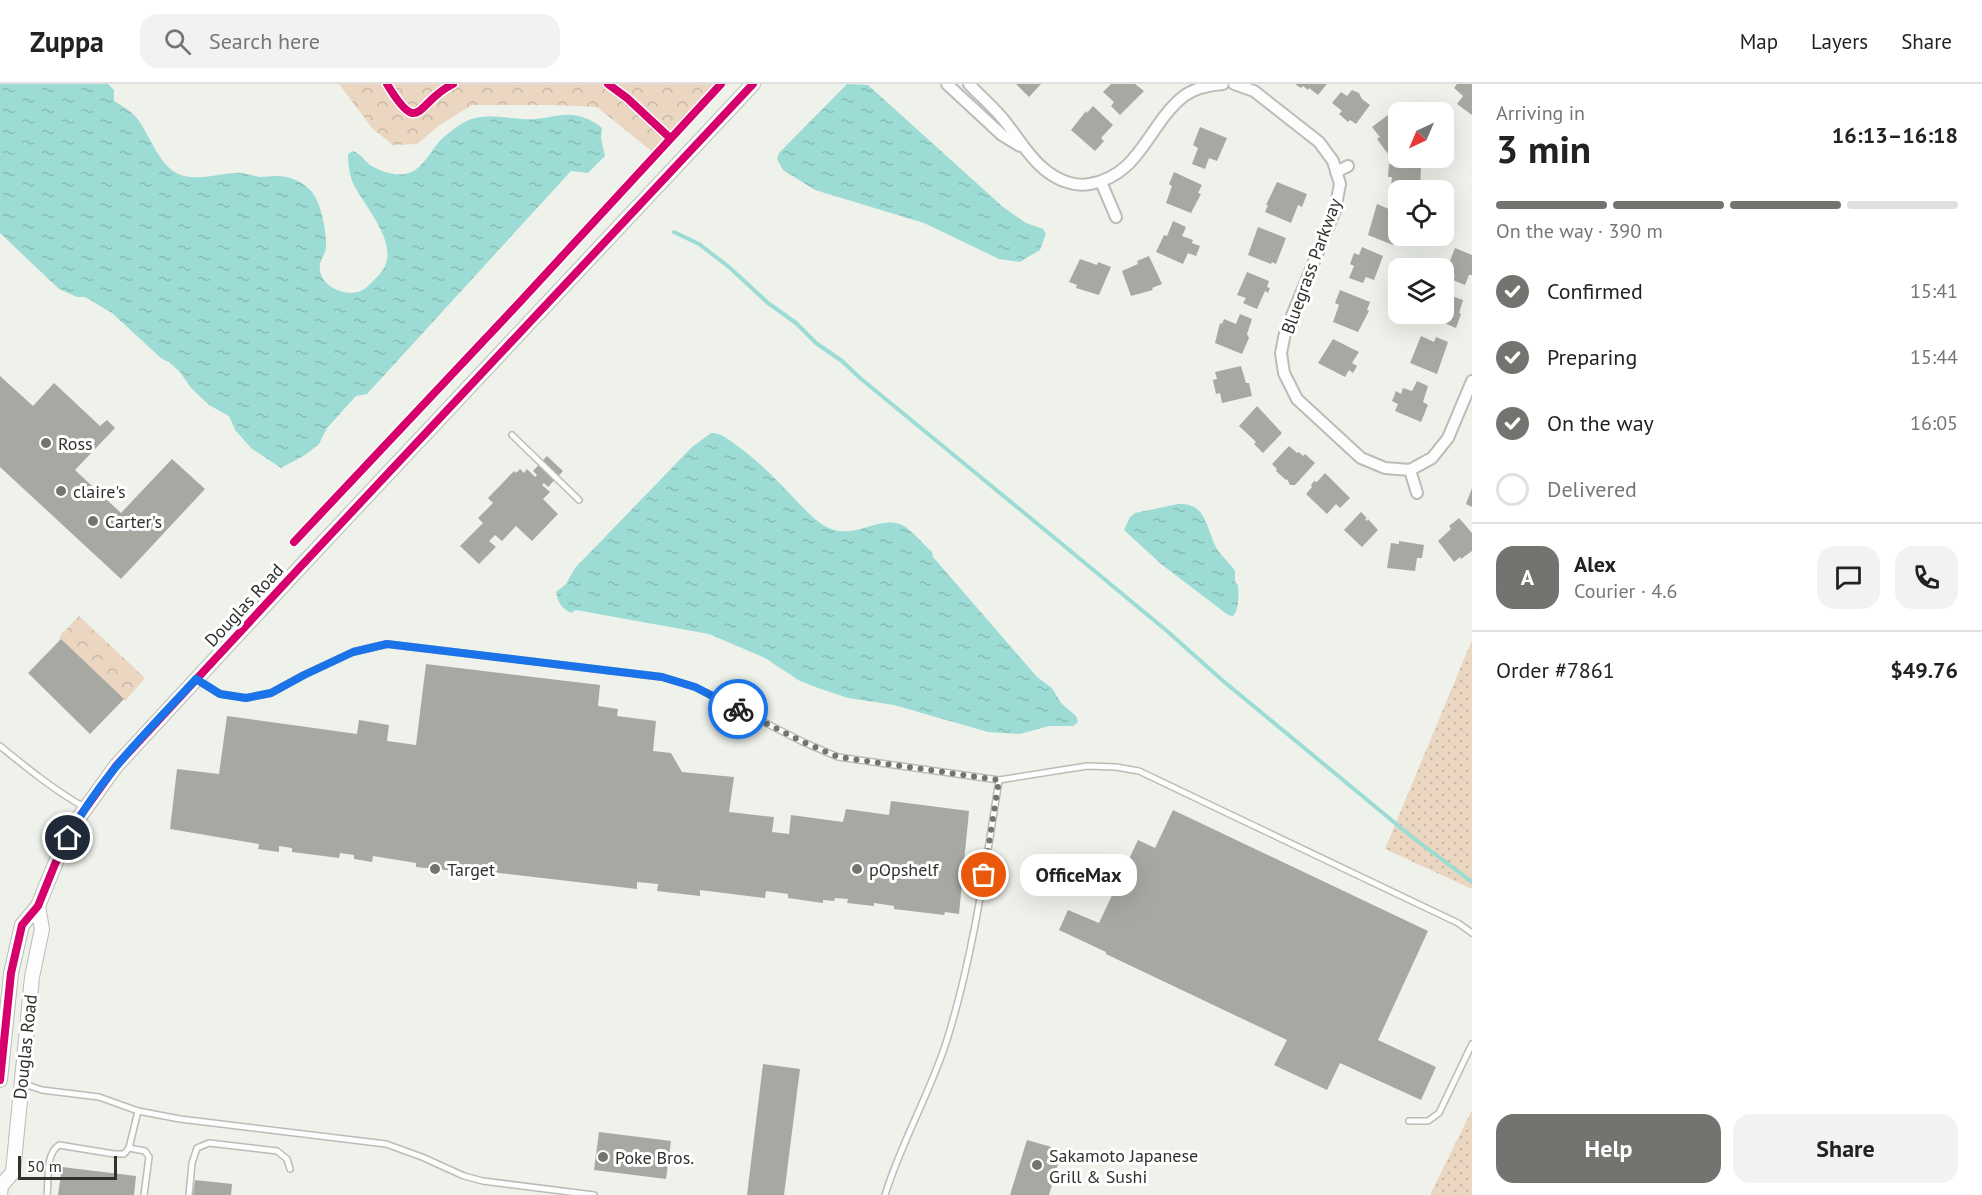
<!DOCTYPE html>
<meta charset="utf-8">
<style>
body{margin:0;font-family:"PT Sans",sans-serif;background:#f2f2f2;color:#222;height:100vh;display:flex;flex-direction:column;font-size:22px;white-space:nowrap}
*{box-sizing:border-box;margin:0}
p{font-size:20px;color:#767676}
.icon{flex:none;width:33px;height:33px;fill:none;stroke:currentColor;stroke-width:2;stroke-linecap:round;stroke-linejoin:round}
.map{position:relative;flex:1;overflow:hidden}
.sheet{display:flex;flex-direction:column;background:#fff;width:510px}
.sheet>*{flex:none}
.needle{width:39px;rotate:224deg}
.tools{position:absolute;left:1388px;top:18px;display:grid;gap:12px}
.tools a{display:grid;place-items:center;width:66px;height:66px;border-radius:12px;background:#fff;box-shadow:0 6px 24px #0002;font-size:30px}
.scale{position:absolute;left:18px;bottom:15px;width:99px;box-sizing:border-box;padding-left:6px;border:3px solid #30322d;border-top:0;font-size:16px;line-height:21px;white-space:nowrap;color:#30322d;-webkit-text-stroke:4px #fff;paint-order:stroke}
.pin{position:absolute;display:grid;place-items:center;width:51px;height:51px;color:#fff;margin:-26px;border:3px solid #fff;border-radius:50%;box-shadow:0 2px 6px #0007}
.courier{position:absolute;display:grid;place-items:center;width:60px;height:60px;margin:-30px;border:4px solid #1a73e8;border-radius:50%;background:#fff;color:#222;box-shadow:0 2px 8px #0007}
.bubble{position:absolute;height:42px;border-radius:18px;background:#fff;box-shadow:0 6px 24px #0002;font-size:20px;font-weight:700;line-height:42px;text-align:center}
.overview em{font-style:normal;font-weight:700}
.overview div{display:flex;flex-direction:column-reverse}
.overview{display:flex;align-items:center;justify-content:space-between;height:102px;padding:0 24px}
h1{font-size:39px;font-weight:700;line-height:45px}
.bar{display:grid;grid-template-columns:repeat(4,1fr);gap:9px 6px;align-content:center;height:72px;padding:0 24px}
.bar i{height:8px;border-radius:4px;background:#e0e0e0}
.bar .active{background:#72756f}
.bar p{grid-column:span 4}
.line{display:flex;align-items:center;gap:15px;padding:0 24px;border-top:2px solid #e0e0e0}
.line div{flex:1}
.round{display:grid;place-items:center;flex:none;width:63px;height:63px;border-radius:18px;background:#f2f2f2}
ol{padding:0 24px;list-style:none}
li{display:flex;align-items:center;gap:18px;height:66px}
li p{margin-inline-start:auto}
li .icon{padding:6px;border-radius:50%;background:#72756f;color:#fff;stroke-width:4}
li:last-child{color:#767676}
li i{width:33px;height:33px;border:3px solid #e0e0e0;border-radius:50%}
.button{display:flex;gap:12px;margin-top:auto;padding:12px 24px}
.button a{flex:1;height:69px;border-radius:18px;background:#72756f;color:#fff;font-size:24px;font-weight:700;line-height:69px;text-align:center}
.button a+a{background:#f2f2f2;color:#222}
header{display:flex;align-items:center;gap:36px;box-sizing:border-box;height:84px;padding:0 30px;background:#fff;border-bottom:2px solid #e0e0e0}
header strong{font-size:28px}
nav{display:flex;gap:33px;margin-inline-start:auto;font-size:21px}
.search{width:420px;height:54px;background:#f2f2f2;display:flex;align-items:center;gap:15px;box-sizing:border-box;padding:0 21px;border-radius:18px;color:#767676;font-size:22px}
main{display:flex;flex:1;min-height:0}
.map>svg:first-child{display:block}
.grass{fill:url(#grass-dots)}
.park{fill:url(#park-crowns)}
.water{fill:url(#water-ripples)}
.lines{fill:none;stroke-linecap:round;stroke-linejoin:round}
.stream{stroke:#9ddcd5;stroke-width:4}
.building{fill:#a7a8a2}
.service-casing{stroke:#babdb7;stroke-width:8}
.minor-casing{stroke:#babdb7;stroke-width:14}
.tertiary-casing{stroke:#babdb7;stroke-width:16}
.service{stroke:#fcfdfc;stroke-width:5}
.minor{stroke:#fcfdfc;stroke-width:10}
.tertiary{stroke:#fcfdfc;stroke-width:14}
.cycleway-casing{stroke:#fff;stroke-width:11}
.cycleway{stroke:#d6006c;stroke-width:8}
.done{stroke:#72756f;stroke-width:6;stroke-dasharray:0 10.8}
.route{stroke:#1a73e8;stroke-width:8}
.poi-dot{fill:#72756f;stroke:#fff;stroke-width:2}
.labels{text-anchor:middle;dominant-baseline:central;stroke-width:6;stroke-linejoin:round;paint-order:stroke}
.street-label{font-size:18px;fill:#30322d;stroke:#fff}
.poi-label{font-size:18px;fill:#30322d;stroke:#fff;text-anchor:start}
</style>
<header>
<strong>Zuppa</strong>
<div class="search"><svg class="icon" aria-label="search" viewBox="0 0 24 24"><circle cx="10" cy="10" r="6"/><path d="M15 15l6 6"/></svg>Search here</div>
<nav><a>Map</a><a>Layers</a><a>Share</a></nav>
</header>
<main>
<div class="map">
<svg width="1472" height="1111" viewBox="0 0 1472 1111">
<defs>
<pattern id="grass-dots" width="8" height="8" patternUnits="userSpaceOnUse" patternTransform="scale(1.5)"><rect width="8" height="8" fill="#ead6c1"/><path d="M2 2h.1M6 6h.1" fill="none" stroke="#c9b8a6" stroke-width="1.8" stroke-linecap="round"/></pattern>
<pattern id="park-crowns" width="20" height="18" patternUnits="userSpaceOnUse" patternTransform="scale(1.5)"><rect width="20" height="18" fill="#ead6c1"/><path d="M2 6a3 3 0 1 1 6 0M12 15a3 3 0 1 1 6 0" fill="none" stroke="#c9b8a6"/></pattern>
<pattern id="water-ripples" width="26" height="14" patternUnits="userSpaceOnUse" patternTransform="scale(1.5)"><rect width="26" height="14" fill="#9ddcd5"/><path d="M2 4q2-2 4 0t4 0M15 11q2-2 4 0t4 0" fill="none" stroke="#88bdb7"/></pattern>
</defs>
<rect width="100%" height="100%" fill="#eef2ea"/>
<!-- grass -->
<g class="grass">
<path d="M1472 556V805L1385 765Z"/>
<path d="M1472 1026V1111H1430Z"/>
</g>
<!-- park -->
<g class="park">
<path d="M339 0H728L660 74 597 23 554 21H472L440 41 417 60 393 61 372 44Z"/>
<path d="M79 532 145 594 125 617 59 553Z"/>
</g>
<!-- water -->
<g class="water">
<path d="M0 0H108L114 6V17C122 22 130 26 136 33 151 51 159 86 184 92 200 96 217 90 234 89 243 88 252 92 261 93 265 93 270 92 274 92 288 91 302 97 311 107 321 117 327 149 326 163 326 169 321 174 320 180 317 200 341 212 358 208 365 206 371 199 376 194 408 166 364 124 352 97 349 88 348 79 348 70L353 67C361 70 364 76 370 81 379 87 395 92 405 90 421 87 429 70 438 59 445 51 455 44 463 39 484 26 513 37 536 35 548 34 560 30 573 31 583 32 594 37 602 44L601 54 605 72 588 89 571 87 367 310 356 312 327 344 319 360 305 371 281 384 252 365 235 346 229 332 209 321 191 304 180 288 169 278 162 275 112 229 85 213H77L59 205 0 149Z"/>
<path d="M847 0 868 1 1003 123 1026 139 1043 145 1046 150 1040 166 1028 173 1020 178 999 175 924 139 815 106 783 86 777 75 779 69Z"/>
<path d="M711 349C723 349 730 357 739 363 758 377 774 393 790 410 800 420 809 431 820 439 852 461 872 432 900 440 909 443 924 461 932 468L933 473 1037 593 1052 604 1061 619 1076 632 1078 638 1073 642H1049L1020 650 988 648 894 621 848 614 818 604 800 597 765 574 709 550 576 526 571 529C561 524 558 518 556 508L566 500 575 484 692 363Z"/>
<path d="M1178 420C1207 418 1206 445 1217 465 1222 473 1230 479 1235 487V498L1238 501C1239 510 1239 526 1233 532L1228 531 1161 480 1124 446 1130 433 1135 429Z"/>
</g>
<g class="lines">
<!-- stream -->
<path class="stream" d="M674 148 699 160 729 183 768 219 796 239 816 259 842 277 860 294 1062 460 1167 547 1222 596 1412 753 1472 798"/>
</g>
<!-- building -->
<g class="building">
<path d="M1016 0H1041L1029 13Z"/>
<path d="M1111 0H1135L1144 7 1120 31 1111 22 1114 18 1103 8Z"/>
<path d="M1295 0H1327L1318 11 1309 4 1308 6 1303 2 1301 4Z"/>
<path d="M1457 0H1472V31L1457 20 1463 12 1454 4Z"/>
<path d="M1352 6 1359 9 1362 15 1370 21 1356 40 1350 36 1348 38 1339 30 1342 27 1332 19 1341 8 1347 12Z"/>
<path d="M1093 22 1113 41 1101 54 1104 57 1095 67 1071 46 1086 27 1087 29Z"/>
<path d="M1392 28 1398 36V63L1388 70 1377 55 1380 53 1372 43Z"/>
<path d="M1200 43 1227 54 1217 77 1209 74 1205 85 1192 80 1198 64 1193 61Z"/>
<path d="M1389 80 1421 84 1420 106H1398V113L1390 112 1392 93H1388Z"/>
<path d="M1174 88 1202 101 1198 109 1201 110 1191 129 1166 119 1172 102 1169 100Z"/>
<path d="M1277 98 1307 110 1302 123 1298 121 1291 139 1265 128 1268 121H1266Z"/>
<path d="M1377 120 1398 129V148L1393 161 1368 151Z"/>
<path d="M1173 137 1186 143 1182 152 1193 156 1192 159 1200 162 1196 172 1188 169 1183 180 1156 168 1164 151 1167 152Z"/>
<path d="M1258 143 1286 154 1276 180 1272 178 1271 180 1248 171Z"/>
<path d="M1362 163 1383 172 1374 196 1366 193 1363 199 1349 194 1354 182 1350 180 1354 169 1359 171Z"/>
<path d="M1455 164 1472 171V191H1469L1465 201 1453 196 1455 191 1446 187Z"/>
<path d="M1149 172 1162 200 1152 204 1153 206 1131 212 1122 187 1138 180 1137 177Z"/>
<path d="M1080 175 1097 181 1098 178 1111 183 1099 211 1076 204 1077 201 1069 198Z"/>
<path d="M1247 188 1269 197 1267 203 1270 204 1268 209 1265 207 1257 225 1243 219 1246 214 1237 211Z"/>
<path d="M1340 206 1370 218 1367 226 1369 227 1358 248 1333 238 1339 221 1335 219Z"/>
<path d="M1443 209 1463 216 1459 229 1461 230 1456 244 1430 233 1431 230H1443Z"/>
<path d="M1240 230 1252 235 1247 250 1249 254 1242 270 1215 259 1220 239 1222 240 1224 235 1236 240Z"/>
<path d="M1421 252 1434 258 1436 253 1448 258 1437 290 1410 279Z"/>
<path d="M1333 255 1359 268 1352 279 1357 282 1353 289 1349 286 1345 293 1318 279Z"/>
<path d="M1241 282 1246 299H1249L1252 312 1222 319 1220 309 1216 310 1213 296 1217 295 1215 288Z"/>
<path d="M0 292 33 322 54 299 100 342 107 336 115 344 75 386 121 429 172 375 205 405 121 495 0 383Z"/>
<path d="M1417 297 1428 302 1423 318 1428 321 1421 338 1395 327 1398 320 1392 317 1396 307 1401 310 1403 304 1412 307Z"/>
<path d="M1257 322 1282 349 1263 369 1254 360 1256 358 1253 355 1239 342Z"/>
<path d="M1289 362 1297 369 1299 368 1303 372 1305 370 1315 379 1295 401H1290L1287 395 1286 396 1276 387 1277 385 1272 380Z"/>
<path d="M547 372 563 387 548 403 544 399 542 401 550 408 543 415 558 430 532 457 516 442 502 457 495 451 489 457 496 463 479 480 460 462 483 439 478 434 493 419 488 414 514 387 516 389 520 385 524 389 527 385 535 393 537 391 533 387Z"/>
<path d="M1325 389 1350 414 1340 424 1336 420 1327 430 1306 410 1312 403 1311 401 1314 397 1317 398Z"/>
<path d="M1472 404V423L1466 420Z"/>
<path d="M1361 428 1367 434 1365 435 1367 437 1368 435 1378 446 1362 463 1344 446Z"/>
<path d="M1459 434 1472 449V467L1461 475 1460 473 1454 478 1438 457 1451 445 1449 442Z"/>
<path d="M1399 457 1424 461 1422 474H1417L1415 487 1387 484 1391 459 1399 460Z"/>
<path d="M61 555 124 615 90 650 28 589Z"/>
<path d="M426 580 600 601 598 622 618 625 617 632 656 637 653 667 671 669 682 688 734 693 729 728 774 733 772 748 789 750 791 731 843 738 846 725 889 731 891 717 969 727 959 830 945 828 944 831 894 825V822L874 819V822L847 819 848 815 835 814 834 817 823 816V819L788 814V810L766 807 765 814 700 806V812L657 807 658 800 637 798V805L456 784V787L416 783V779L373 772 372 778 354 775V771L340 769 339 774 292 768V764L279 762V768L258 765 259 760 170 745 177 685 219 690 227 632 357 650 359 636 389 641 387 657 416 661Z"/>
<path d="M1173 726 1428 847 1378 956 1436 983 1421 1016 1340 979 1327 1006 1274 981 1287 956 1106 870V868L1059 846 1068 826 1099 839 1138 756 1155 764Z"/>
<path d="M763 980 800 985 784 1111H747Z"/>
<path d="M599 1048 671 1057 666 1095 594 1086Z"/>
<path d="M1027 1056 1062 1066 1049 1111H1010Z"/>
<path d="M62 1083 136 1092 134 1111H58Z"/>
<path d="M195 1096 232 1100 231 1111H193Z"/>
</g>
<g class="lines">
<defs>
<g id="service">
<path d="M512 351 579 416"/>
<path d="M197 595 220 610 246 614 271 609 304 591 353 568 387 560 662 593 695 603 803 658 838 673 999 696 1087 682 1116 683 1139 687 1458 839 1472 849"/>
<path d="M0 662C27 684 54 706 84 723"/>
<path d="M21 999 42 1006 99 1013 138 1027 180 1035 386 1060 422 1073 464 1092 483 1097 594 1111"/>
<path d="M1409 1037H1428L1439 1029 1472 960"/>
<path d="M129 1064 145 1067 149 1073 144 1111"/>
<path d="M47 1111C49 1096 45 1070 59 1061L114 1070H124L129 1064 138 1027"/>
<path d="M189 1111 192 1079 197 1064 209 1059 277 1067 287 1075 290 1085"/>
<path d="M885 1111C901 1059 929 1011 946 959 973 874 985 784 999 696"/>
</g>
<g id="minor">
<path d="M947 0 1002 51 1020 62"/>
<path d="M969 0C981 13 996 25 1007 40 1019 55 1028 72 1044 85 1057 96 1074 103 1090 100 1141 91 1148 40 1184 12 1195 4 1210 1 1223 0"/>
<path d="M1234 0 1254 7 1319 58 1333 77 1340 100 1335 126 1285 249 1281 269 1284 289 1297 315 1361 374 1385 384 1410 386 1432 374 1448 354 1472 297"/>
<path d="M1336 88 1348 82"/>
<path d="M1101 98 1116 133"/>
<path d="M1410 386 1417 409"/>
</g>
<g id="tertiary">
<path d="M0 996 11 889 22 841 38 822 55 780 75 739 116 682 303 480 753 0"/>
<path d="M0 1111 1 1102 13 1088 32 893 42 845 38 822"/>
</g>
</defs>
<!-- service casing -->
<use href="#service" class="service-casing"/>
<!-- minor casing -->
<use href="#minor" class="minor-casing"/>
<!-- tertiary casing -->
<use href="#tertiary" class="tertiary-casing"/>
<!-- service -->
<use href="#service" class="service"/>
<!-- minor -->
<use href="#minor" class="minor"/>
<!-- tertiary -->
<use href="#tertiary" class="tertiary"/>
<defs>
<g id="cycleway">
<path d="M387 0C420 55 416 18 453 0"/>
<path d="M608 0 627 14 670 54"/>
<path d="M294 458 519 219 721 0"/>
<path d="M0 996 11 889 22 841 38 822 55 780 75 739 116 682 303 480 753 0"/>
</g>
</defs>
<!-- cycleway casing -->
<use href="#cycleway" class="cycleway-casing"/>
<!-- cycleway -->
<use href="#cycleway" class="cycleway"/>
</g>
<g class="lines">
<!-- done -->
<path class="done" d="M738 625 803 658 838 673 999 696 984 791"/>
<!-- route -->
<path class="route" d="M68 754C99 693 150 645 196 595L220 610 246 614 271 609 304 591 353 568 387 560 662 593 695 603 738 625"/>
</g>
<!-- markers -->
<g class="poi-dot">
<circle cx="46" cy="359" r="6"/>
<circle cx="61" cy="407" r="6"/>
<circle cx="93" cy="437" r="6"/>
<circle cx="435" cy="785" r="6"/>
<circle cx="857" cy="785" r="6"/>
<circle cx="603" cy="1073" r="6"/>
<circle cx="1037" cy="1081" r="6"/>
</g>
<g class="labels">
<!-- street labels -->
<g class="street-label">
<text transform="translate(1311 182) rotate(-70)">Bluegrass Parkway</text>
<text transform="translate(244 521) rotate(-47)">Douglas Road</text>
<text transform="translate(25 963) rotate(-84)">Douglas Road</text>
</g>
<!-- poi labels -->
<g class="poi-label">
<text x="58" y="359">Ross</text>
<text x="73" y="407">claire's</text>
<text x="105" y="437">Carter's</text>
<text x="447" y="785">Target</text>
<text x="869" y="785">pOpshelf</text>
<text x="1049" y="1071">Sakamoto Japanese<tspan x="1049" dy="21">Grill &amp; Sushi</tspan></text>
<text x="615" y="1073">Poke Bros.</text>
</g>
</g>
</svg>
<div class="tools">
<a><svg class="needle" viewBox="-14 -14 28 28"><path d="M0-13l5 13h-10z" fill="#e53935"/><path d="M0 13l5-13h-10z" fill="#767676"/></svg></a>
<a><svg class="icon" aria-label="locate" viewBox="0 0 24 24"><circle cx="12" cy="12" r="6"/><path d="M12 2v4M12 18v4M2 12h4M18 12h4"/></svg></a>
<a><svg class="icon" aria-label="layers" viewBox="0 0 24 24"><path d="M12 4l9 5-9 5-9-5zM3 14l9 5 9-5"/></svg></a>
</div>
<div class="scale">50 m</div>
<div class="pin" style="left:984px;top:791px;background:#ea580c"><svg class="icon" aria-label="bag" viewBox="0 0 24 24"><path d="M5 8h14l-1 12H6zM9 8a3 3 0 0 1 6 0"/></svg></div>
<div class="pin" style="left:68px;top:754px;background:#1f2937"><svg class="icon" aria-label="home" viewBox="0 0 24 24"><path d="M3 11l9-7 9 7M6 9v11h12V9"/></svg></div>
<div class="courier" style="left:738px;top:625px"><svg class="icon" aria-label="bike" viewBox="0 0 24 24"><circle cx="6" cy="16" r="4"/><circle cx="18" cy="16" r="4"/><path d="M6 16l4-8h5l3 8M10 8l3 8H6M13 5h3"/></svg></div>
<div class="bubble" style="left:1020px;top:770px;width:117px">OfficeMax</div>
</div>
<section class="sheet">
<div class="overview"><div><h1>3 min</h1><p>Arriving in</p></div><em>16:13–16:18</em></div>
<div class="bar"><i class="active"></i><i class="active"></i><i class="active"></i><i></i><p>On the way · 390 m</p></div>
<ol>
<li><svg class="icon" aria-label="check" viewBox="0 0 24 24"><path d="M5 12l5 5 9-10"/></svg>Confirmed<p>15:41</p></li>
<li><svg class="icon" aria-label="check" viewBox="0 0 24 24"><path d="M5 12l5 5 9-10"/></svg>Preparing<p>15:44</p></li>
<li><svg class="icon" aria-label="check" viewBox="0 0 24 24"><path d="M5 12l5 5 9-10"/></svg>On the way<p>16:05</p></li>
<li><i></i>Delivered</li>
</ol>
<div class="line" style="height:108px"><b class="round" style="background:#72756f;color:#fff">A</b><div><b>Alex</b><p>Courier · 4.6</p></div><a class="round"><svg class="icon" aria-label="chat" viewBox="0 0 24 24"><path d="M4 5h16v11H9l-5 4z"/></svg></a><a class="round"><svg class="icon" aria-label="phone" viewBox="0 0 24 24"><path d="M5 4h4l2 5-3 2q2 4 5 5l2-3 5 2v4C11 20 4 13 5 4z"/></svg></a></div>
<div class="line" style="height:78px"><div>Order #7861</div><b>$49.76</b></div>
<div class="button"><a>Help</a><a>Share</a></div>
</section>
</main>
